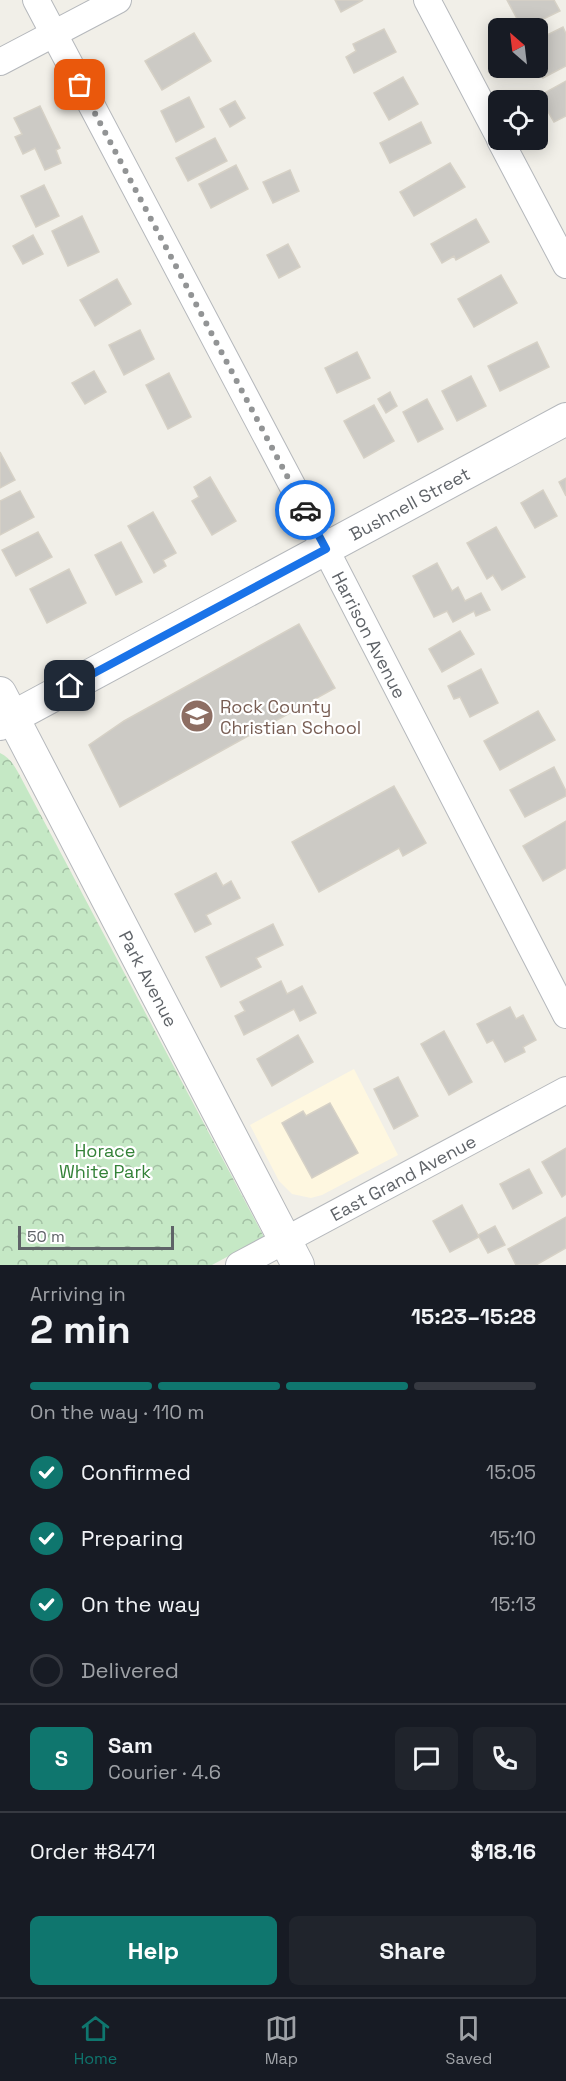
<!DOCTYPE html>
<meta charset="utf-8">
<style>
body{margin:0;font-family:"Space Grotesk",sans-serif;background:#20242c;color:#f1f3f6;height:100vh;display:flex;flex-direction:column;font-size:22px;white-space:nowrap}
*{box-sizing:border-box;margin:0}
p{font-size:20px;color:#9ea1a6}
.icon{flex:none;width:33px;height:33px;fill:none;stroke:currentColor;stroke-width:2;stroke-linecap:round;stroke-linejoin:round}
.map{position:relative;height:1265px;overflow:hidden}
.side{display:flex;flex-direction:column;background:#171b24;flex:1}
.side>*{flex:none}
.needle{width:39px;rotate:332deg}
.buttons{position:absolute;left:488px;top:18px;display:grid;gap:12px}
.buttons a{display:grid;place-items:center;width:60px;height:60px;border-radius:9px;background:#171b24;box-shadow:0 3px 15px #0003;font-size:30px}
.scale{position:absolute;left:18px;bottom:15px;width:156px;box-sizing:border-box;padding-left:6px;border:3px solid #5f6368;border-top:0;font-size:16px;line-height:21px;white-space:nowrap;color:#5f6368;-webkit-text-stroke:4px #fff;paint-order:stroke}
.pin{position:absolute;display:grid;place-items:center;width:51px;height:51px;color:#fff;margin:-26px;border-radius:12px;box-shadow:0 3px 9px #0006}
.courier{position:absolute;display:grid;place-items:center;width:60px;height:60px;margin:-30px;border:4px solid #1a73e8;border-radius:50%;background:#fff;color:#222;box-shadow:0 2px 8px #0007}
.head em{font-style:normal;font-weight:800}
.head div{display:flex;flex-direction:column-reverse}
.head{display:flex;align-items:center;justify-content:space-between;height:102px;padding:0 30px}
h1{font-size:39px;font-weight:800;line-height:45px}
.bar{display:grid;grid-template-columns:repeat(4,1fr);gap:9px 6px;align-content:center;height:72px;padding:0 30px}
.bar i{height:8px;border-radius:4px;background:#363941}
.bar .selected{background:#0f766e}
.bar p{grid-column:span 4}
.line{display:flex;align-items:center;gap:15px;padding:0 30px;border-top:2px solid #363941}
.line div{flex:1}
.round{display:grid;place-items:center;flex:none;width:63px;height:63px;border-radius:9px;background:#20242c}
ol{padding:0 30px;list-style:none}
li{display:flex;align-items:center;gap:18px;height:66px}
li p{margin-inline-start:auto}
li .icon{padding:6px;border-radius:50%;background:#0f766e;color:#fff;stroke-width:4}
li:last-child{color:#9ea1a6}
li i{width:33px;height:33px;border:3px solid #363941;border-radius:50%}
.action{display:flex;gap:12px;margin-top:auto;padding:12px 30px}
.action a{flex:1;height:69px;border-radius:9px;background:#0f766e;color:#fff;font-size:24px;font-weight:800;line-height:69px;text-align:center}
.action a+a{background:#20242c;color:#f1f3f6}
.tabs{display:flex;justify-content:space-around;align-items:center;height:84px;border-top:2px solid #363941;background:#171b24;font-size:16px;color:#9ea1a6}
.tabs a{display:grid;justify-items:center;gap:3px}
.tabs .selected{color:#0f766e}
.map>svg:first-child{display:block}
.commercial{fill:#fef7e0}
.forest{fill:url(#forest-crowns)}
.building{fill:#cccac5;stroke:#d6d1c6;stroke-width:1.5}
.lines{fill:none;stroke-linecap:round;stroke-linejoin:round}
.minor-casing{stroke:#b5b8bc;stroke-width:28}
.tertiary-casing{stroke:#b5b8bc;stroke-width:34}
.minor{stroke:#fff;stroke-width:26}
.tertiary{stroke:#fff;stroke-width:32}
.done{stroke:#929495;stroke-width:6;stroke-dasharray:0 10.8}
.route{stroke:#1a73e8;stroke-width:8}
.labels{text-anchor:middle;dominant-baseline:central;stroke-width:4.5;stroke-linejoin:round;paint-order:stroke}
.street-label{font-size:18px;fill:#5f6368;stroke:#fff}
.education-label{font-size:18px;fill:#785e54;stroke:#fff;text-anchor:start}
.park-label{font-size:18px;fill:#348238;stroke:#fff}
</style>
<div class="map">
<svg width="566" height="1265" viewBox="0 0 566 1265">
<defs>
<pattern id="forest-crowns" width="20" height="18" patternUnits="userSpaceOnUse" patternTransform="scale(1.5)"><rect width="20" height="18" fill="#c5e8c5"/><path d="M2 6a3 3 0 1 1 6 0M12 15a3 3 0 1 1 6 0" fill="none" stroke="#a3c0a4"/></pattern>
</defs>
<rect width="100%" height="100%" fill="#f1efe8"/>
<!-- commercial -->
<path class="commercial" d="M354 1069 398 1155 322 1195 311 1198 292 1194 279 1181 250 1125Z"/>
<!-- forest -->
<path class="forest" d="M0 753C10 758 14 765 19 774L264 1237 212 1265H0Z"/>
<!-- building -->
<g class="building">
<path d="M335 0H363L341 12Z"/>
<path d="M507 0H554L560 11 525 28H522Z"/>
<path d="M563 27 566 34V66L543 78 537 65V40Z"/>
<path d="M384 29 396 52 354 73 346 57 356 51 353 44Z"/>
<path d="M194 33 211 61 162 90 145 61Z"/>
<path d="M403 77 418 104 389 120 374 93Z"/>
<path d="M566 81V116L554 122 539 96Z"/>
<path d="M189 97 204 127 176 142 161 111Z"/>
<path d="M235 101 245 118 230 127 220 109Z"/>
<path d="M40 106 60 148 56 150 61 163 45 170 35 148 23 154 15 137 22 134 14 118Z"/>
<path d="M421 122 431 143 390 163 380 143Z"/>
<path d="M215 138 227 161 188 181 176 158Z"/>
<path d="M450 163 465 187 414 216 400 192Z"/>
<path d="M236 165 248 189 211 208 199 184Z"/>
<path d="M290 170 299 191 273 203 263 182Z"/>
<path d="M44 185 59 216 36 227 21 196Z"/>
<path d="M82 216 99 252 68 266 52 231Z"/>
<path d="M476 219 489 242 456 260 454 256 442 263 431 244Z"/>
<path d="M33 235 43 254 23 264 13 246Z"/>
<path d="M288 244 300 267 279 278 267 255Z"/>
<path d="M501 275 517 303 474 327 458 299Z"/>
<path d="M117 279 131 304 95 326 80 300Z"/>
<path d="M140 330 154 359 124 375 109 345Z"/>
<path d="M537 342 549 367 500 391 488 366Z"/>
<path d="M357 352 370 378 337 393 325 368Z"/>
<path d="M94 371 106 392 85 404 72 383Z"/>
<path d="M169 373 191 417 168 429 146 385Z"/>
<path d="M471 376 486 406 457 421 442 391Z"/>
<path d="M390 392 397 406 386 413 378 399Z"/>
<path d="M427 399 443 429 418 442 403 412Z"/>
<path d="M374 405 394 441 364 458 344 421Z"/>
<path d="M0 452 15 480 0 488Z"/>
<path d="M210 477 236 521 212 535 192 501 199 497 194 487Z"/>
<path d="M566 478V496L559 482Z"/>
<path d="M543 490 557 516 535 528 521 503Z"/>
<path d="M20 491 34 517 0 535V501Z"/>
<path d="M153 512 176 553 163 560 166 566 154 573 128 526Z"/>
<path d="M496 527 525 577 502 590 493 575 487 579 467 543Z"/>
<path d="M38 532 52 557 16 576 2 550Z"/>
<path d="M121 542 142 582 116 595 95 555Z"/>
<path d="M437 563 452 591 458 587 465 601 481 593 490 610 476 616 474 611 453 622 447 611 434 617 413 576Z"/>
<path d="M69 569 86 603 47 623 30 589Z"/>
<path d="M299 624 335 688 120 807 89 745 124 721Z"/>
<path d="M460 631 474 654 442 672 429 649Z"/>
<path d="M481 669 498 703 470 717 460 697 454 699 448 686Z"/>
<path d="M538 711 555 740 500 770 484 741Z"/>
<path d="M554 767 566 791V796L525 817 510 790Z"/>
<path d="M394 786 426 843 403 856 399 848 319 892 292 842Z"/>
<path d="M566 821V868L543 881 523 846Z"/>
<path d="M216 873 223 886 231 881 240 898 206 915 211 924 195 932 175 894Z"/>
<path d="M273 924 283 945 256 958 261 967 221 987 206 957Z"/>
<path d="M281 981 287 994 302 986 316 1013 300 1021 294 1009 244 1035 235 1016 245 1011 240 1002Z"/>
<path d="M510 1007 516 1019 523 1015 536 1040 523 1047 525 1052 505 1062 493 1040 487 1043 477 1024Z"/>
<path d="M444 1031 472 1082 449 1095 421 1044Z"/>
<path d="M298 1035 313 1062 272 1086 257 1059Z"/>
<path d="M398 1077 418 1116 394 1129 374 1089Z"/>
<path d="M330 1103 358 1153 312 1178 282 1123 303 1111 306 1116Z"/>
<path d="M566 1148V1194L562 1197 542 1162Z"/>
<path d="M529 1169 542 1193 513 1209 500 1184Z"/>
<path d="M462 1205 479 1237 450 1252 433 1221Z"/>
<path d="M566 1217V1248L536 1265H516L508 1249Z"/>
<path d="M495 1226 505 1245 488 1253 478 1235Z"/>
</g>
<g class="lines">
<defs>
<g id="minor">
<path id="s1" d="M36 0 311 521 566 1015"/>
<path d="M427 0 498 135"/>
<path d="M0 62 118 0"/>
<path d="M500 140 566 265"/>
<path id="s2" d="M239 1265 566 1090"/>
</g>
<g id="tertiary">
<path id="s3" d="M0 693 298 1265"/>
<path id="s4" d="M0 724 566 419"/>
</g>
</defs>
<!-- minor casing -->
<use href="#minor" class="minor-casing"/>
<!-- tertiary casing -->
<use href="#tertiary" class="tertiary-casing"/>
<!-- minor -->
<use href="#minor" class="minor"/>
<!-- tertiary -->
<use href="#tertiary" class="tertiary"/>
</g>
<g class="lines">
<!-- done -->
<path class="done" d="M80 85 305 510"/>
<!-- route -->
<path class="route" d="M70 686 326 549 305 510"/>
</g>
<!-- icons -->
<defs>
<symbol id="school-disc" viewBox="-11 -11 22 22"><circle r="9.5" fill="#8d6e63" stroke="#fff"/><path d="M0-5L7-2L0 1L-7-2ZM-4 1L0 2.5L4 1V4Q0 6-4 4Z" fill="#fff"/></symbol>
</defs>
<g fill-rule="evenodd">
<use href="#school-disc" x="178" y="697" width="38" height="38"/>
</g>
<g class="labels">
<!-- street labels -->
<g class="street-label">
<text stroke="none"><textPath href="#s4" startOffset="465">Bushnell Street</textPath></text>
<text stroke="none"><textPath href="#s1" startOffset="717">Harrison Avenue</textPath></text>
<text stroke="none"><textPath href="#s3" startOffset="322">Park Avenue</textPath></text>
<text stroke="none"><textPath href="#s2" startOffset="186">East Grand Avenue</textPath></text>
</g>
<!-- education labels -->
<g class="education-label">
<text x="220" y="706">Rock County<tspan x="220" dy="21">Christian School</tspan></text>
</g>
<!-- park labels -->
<g class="park-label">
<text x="105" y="1150">Horace<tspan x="105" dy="21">White Park</tspan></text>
</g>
</g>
</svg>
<div class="buttons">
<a><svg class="needle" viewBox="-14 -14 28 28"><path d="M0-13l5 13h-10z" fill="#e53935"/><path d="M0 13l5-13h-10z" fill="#9ea1a6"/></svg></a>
<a><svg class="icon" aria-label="locate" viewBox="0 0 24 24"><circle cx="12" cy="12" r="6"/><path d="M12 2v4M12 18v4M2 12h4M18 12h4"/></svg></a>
</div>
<div class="scale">50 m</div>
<div class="pin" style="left:80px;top:85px;background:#ea580c"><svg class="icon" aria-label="bag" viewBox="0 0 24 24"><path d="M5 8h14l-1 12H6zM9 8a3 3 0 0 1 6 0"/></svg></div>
<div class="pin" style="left:70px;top:686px;background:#1f2937"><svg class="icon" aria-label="home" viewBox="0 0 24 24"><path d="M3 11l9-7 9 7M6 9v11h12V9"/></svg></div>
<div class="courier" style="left:305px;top:510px"><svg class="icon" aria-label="car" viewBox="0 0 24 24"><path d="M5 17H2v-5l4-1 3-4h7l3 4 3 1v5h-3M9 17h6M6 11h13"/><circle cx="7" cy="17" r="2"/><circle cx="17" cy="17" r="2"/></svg></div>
</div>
<section class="side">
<div class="head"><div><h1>2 min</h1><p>Arriving in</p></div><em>15:23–15:28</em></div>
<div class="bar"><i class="selected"></i><i class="selected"></i><i class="selected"></i><i></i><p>On the way · 110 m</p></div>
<ol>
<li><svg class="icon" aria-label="check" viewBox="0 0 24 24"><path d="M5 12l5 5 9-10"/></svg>Confirmed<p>15:05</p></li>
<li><svg class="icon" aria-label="check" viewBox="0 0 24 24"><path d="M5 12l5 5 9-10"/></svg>Preparing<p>15:10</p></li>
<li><svg class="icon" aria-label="check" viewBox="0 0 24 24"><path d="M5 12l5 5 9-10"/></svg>On the way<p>15:13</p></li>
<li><i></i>Delivered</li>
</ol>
<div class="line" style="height:108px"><b class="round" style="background:#0f766e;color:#fff">S</b><div><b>Sam</b><p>Courier · 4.6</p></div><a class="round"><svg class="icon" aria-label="chat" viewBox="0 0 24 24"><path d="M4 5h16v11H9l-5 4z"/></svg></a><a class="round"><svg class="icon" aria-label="phone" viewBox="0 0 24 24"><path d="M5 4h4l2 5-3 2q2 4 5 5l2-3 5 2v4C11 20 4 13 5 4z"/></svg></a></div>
<div class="line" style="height:78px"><div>Order #8471</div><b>$18.16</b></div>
<div class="action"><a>Help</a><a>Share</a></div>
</section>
<nav class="tabs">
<a class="selected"><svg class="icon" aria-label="home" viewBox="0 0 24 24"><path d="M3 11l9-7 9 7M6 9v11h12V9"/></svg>Home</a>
<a><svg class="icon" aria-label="map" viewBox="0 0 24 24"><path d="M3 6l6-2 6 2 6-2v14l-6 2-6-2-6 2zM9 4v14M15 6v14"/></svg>Map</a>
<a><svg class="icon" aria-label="saved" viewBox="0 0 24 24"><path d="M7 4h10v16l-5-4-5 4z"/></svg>Saved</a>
</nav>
